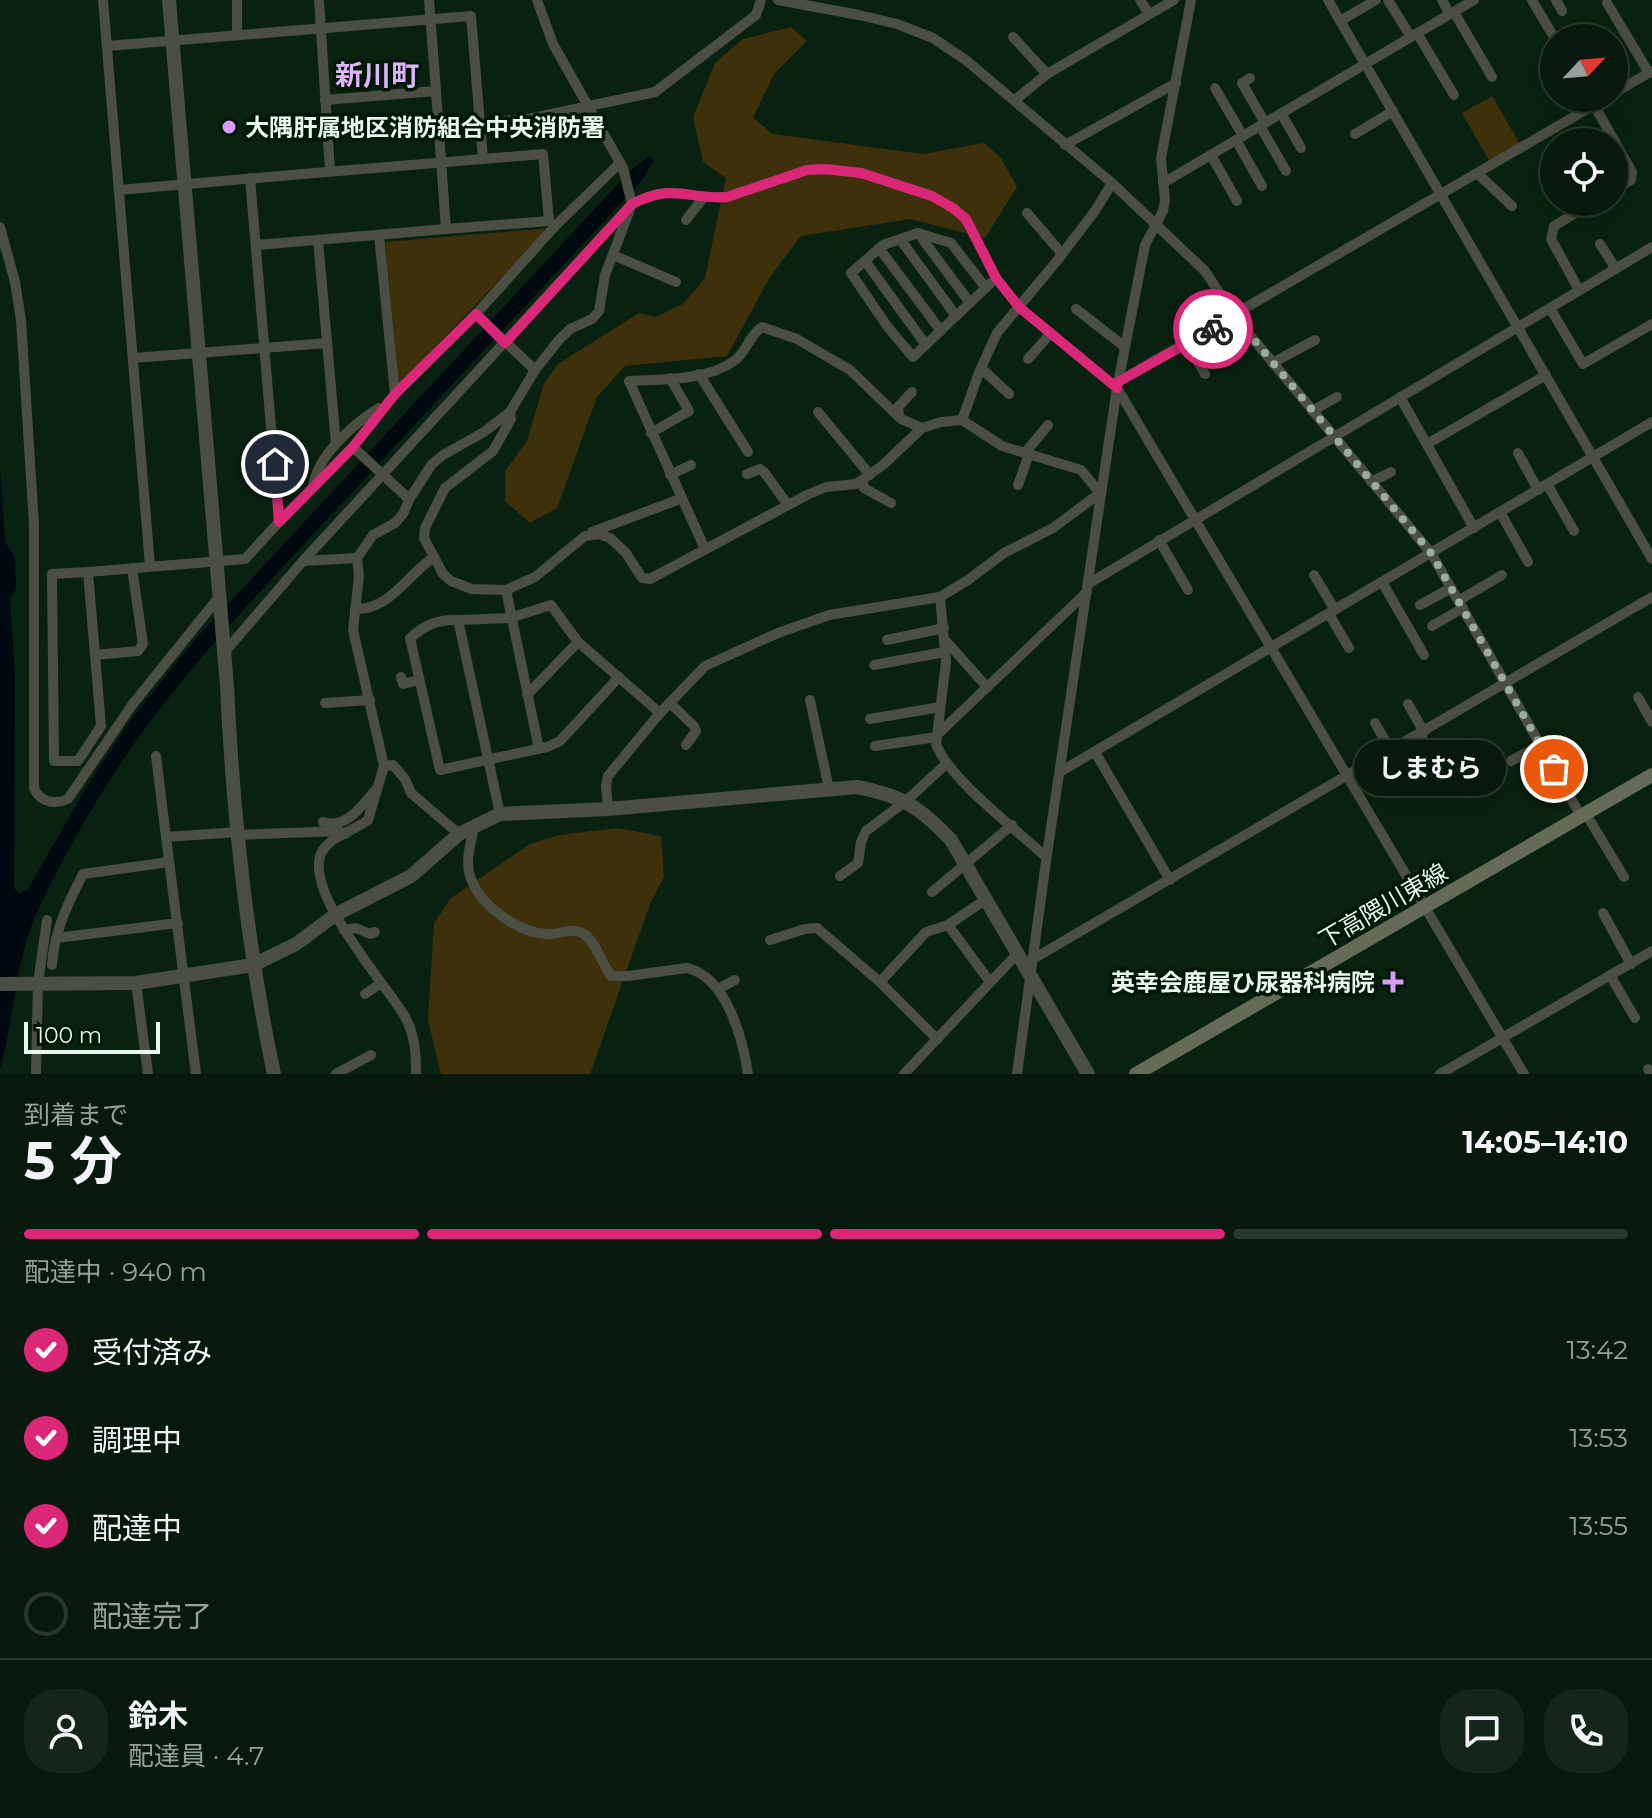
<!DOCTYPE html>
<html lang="ja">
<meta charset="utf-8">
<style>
body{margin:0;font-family:Montserrat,"Noto Sans JP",sans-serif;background:#14261a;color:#f1f3f6;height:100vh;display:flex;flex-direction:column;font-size:30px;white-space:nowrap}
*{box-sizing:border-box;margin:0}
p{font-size:26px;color:#98a09d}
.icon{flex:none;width:44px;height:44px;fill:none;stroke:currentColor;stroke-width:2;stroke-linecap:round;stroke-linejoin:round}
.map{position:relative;height:1074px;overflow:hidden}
.drawer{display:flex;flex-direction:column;background:#06190c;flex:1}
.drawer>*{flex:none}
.needle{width:52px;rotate:64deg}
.controls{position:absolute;left:1540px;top:24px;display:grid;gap:16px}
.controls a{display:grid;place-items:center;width:88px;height:88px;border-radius:50%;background:#06190c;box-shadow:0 8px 32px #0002,0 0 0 2px #27382d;font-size:40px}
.scale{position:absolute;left:24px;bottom:20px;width:136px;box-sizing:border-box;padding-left:8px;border:4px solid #e9f8ec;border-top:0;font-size:22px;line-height:28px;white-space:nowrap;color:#e9f8ec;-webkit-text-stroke:6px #011707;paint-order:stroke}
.pin{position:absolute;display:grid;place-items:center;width:68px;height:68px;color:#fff;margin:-34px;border:4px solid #fff;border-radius:50%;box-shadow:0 2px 8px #0007}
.courier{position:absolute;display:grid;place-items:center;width:80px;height:80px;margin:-40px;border:6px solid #db2777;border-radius:50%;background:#fff;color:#222;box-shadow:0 2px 10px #0007}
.bubble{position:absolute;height:56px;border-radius:28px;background:#06190c;box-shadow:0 8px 32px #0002,0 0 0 2px #27382d;font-size:26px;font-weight:700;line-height:56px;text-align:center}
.overview em{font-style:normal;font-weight:700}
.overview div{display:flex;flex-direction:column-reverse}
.overview{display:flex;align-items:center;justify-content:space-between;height:136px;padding:0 24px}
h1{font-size:52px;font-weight:700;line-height:60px}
.bar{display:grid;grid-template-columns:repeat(4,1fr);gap:12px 8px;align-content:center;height:96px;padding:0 24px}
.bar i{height:10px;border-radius:6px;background:#27382d}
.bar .on{background:#db2777}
.bar p{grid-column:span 4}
.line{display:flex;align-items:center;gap:20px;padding:0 24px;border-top:2px solid #27382d}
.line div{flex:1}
.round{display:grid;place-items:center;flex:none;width:84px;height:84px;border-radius:32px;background:#14261a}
ol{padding:0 24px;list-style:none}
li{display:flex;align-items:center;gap:24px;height:88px}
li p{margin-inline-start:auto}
li .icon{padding:8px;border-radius:50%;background:#db2777;color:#fff;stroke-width:4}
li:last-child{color:#98a09d}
li i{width:44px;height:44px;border:4px solid #27382d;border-radius:50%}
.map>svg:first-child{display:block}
.green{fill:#3e300b}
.water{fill:#00090f}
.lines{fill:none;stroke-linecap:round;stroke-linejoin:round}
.minor{stroke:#4b4e42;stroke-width:10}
.tertiary{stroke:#4b4e42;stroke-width:14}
.secondary{stroke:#666b58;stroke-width:14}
.done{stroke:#9aad9f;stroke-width:8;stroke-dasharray:0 14.4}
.route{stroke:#db2777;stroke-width:10}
.poi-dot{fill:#d79bf9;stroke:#011707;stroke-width:3}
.labels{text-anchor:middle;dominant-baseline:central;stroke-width:7;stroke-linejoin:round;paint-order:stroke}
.poi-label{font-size:24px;font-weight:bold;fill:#e9f8ec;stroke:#011707;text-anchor:start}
.street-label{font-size:24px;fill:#e9f8ec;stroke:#011707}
.quarter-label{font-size:28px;font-weight:bold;fill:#deb5f7;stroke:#011707}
</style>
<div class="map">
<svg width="1652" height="1074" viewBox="0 0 1652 1074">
<rect width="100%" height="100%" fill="#082110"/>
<!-- green -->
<g class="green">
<path d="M791 27 807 41 774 74 753 118 773 134 923 154 984 143 1001 158 1017 187 985 238 910 219 801 236 770 277 727 356 625 366 597 397 557 508 530 523 505 501V471L527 441 544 384 558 364 639 313 656 317 683 304 705 278 726 178 703 162 693 117 715 63 743 39Z"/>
<path d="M1492 96 1520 144 1490 162 1462 113Z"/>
<path d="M550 228 399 384 385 242Z"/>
<path d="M617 828 661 836 664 877 650 904 590 1074H441L428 1020 434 923 451 898 530 844 559 835Z"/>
</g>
<!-- water -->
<path class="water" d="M649 156 654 161 639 184C542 288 444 393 347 498 283 567 217 635 159 710 115 766 71 841 40 905 15 957 15 1015 0 1069V467L5 542 15 557 16 589 10 599 15 677 14 888 20 894 28 889 88 785 130 721 193 642 629 172Z"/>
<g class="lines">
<!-- minor -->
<g class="minor">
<path d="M103 0 150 566"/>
<path d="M237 0V35"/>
<path d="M319 0 330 171"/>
<path d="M537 0 553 44 623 168 632 204 605 275 599 311 592 319 570 329 558 341 535 370 510 412 511 419 493 451 445 488 425 528 424 538 443 574 451 581 472 589 506 590 535 577 585 536 599 534 610 538 626 553 642 578 650 579 807 495 826 487 856 484 883 465 922 428 941 422 962 420 1002 446 1081 470 1100 493 1053 528 1004 553 968 580 940 597 829 615 778 633 705 666 660 713 608 776 606 786 608 809"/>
<path d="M778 0 859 15 897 24 933 38 967 61 1112 183 1205 271 1235 317 1431 553 1581 816"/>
<path d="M1140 0 1149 14"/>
<path d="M1328 0 1652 559"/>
<path d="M1388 0 1411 37"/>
<path d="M1442 0 1450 14"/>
<path d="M1532 0 1552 34"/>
<path d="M1556 0 1562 11"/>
<path d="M1607 3 1649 73"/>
<path d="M1454 12 1492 77"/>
<path d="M1340 21 1376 0"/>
<path d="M1417 33 1454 95"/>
<path d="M1013 37 1047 74"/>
<path d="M107 46 471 16 483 159"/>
<path d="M1250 78 1242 83 1265 123"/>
<path d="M1215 88 1243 136"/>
<path d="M1614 93 1652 71"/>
<path d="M325 100 436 91 429 0"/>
<path d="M1015 100 1047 74 1174 0"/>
<path d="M1594 105 1632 172 1631 180 1614 190"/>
<path d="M1281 113 1301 148"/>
<path d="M480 123 528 119 655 92 756 15 761 0"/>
<path d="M1260 126 1286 171"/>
<path d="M1355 134 1393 111"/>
<path d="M1236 140 1262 186"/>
<path d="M1065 145 1176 83"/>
<path d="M1211 155 1237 201"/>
<path d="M1478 174 1512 206"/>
<path d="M1163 183 1474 0"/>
<path d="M119 190C260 177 402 166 543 154L549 221 446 229 436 91"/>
<path d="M1027 213 1062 254"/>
<path d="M686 220 704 197"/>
<path d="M0 227 15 282 21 320 34 525V788C40 802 54 805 68 799L132 705 219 597"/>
<path d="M918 233 970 303"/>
<path d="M379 235 395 394"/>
<path d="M900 239 956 316"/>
<path d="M318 240 336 444"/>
<path d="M1600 244 1616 269"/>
<path d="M257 245 446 229"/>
<path d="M879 248 941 331"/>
<path d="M613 255 676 282"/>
<path d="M865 261 926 345"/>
<path d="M986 288 951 243 918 233 883 245 851 273 887 326 913 357 996 278"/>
<path d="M1579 290 1551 239 1554 226 1594 202"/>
<path d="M1550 308 1583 364 1652 324"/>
<path d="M1076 309 1125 347"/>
<path d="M476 314 535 370"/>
<path d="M1187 344 1205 374"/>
<path d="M133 358 327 343"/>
<path d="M1028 359 1051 333"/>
<path d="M1272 363 1315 340"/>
<path d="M981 368 1009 394"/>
<path d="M699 374 748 452"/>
<path d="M1118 382 1606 98"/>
<path d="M1400 397 1474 528"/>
<path d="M1312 411 1337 397"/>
<path d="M818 412 870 475"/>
<path d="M899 417 898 407 912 392"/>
<path d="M962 420 980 370 997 333 1056 262 1095 211 1112 183"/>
<path d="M651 433 689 411 670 378"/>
<path d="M1427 444 1546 375"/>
<path d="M353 447 409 499"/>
<path d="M1025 453 1048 425"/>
<path d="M1518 453 1538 490"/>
<path d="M747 474 760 469 764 472 788 505"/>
<path d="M670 475 691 465"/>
<path d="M863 480 864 488 891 503"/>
<path d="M1371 482 1391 472"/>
<path d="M1547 484 1574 531"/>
<path d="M1018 485 1029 454"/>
<path d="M313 486C318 455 353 424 379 408"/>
<path d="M1500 512 1528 562"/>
<path d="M279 522 353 447 395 394 476 314 557 224 620 163"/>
<path d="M592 532 680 499"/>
<path d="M1159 540 1188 590"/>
<path d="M705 549 629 381C662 379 706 381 734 361 747 352 749 335 762 327L797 339 850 370 901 419 922 428"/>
<path d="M303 561 357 558"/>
<path d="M88 572 245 559 279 522 250 178"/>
<path d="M88 572 101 726 78 761H54L52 574Z"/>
<path d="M1314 575 1335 610"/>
<path d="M1382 582 1424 655"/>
<path d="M1088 584 1652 247"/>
<path d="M506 590 539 749"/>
<path d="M940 597 946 662 936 744C949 779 1017 830 1046 857"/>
<path d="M1458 601 1502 575"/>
<path d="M1420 605 1451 588"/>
<path d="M355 609C390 610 407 575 434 557"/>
<path d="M1329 614 1349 648"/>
<path d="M458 620C438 619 425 625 410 638L440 770 547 747 560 741 619 677"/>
<path d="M1432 626 1463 608"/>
<path d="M887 640 944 628"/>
<path d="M945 640 987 687"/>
<path d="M223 654 303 561 632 204C674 182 686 200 727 197L807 170 825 169 861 173 932 196 953 208 966 219 996 278 1019 307 1117 388 1524 1074"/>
<path d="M95 655 138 651 143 644 132 568"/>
<path d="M874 665 945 652"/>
<path d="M401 677 403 684 419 680"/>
<path d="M527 695 578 642"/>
<path d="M1638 697 1652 722"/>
<path d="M810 700 829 789"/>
<path d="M325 703 370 700"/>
<path d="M671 704 694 726 696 731 686 745"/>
<path d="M1408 704 1424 732"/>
<path d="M870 719 940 707"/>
<path d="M1375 723 1391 751"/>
<path d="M938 734 1087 592"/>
<path d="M1420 734 1440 770"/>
<path d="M875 746 937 737"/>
<path d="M1095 752 1170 880"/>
<path d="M156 756 166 837"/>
<path d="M1511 761 1541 745"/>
<path d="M384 766 393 765 405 779 411 793 459 834"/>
<path d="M1060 772 1652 422"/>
<path d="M500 814 458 620 510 618 551 605 578 642 660 713"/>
<path d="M1586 814 1624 877"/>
<path d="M323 822C347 830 363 804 377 788"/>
<path d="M474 827C471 842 465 861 470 876 479 905 518 933 547 934 560 935 571 926 584 934 596 942 602 964 611 976H628L687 968C727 977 743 1040 748 1074"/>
<path d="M238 835 339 831 345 834"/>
<path d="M840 876 858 863 861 842 866 831 906 801 946 764"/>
<path d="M932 892 1012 825"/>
<path d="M985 900 948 925 990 982"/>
<path d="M1603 913 1631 964"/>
<path d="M344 930 356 928 370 934 375 932"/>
<path d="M56 938 178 923"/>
<path d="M770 940 805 929 817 928 880 982"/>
<path d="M1033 959 1652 597"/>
<path d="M52 965C54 932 68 903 83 874L169 862"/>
<path d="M1610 975 1635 1018"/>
<path d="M136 983 148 1074"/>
<path d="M718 989 735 980"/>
<path d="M365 994 381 983"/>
<path d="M937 1039 880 982 926 932 948 925"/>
<path d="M1648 1069 1651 1074"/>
<path d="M36 1074 38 983 47 920"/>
<path d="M196 1074 166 837 238 832"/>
<path d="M336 1074 371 1055"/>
<path d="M416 1074C416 1053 415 1034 404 1015 384 982 299 887 323 850 332 836 355 830 368 820L384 766 353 630 359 576 357 558 373 535 395 523 403 514 410 498 432 464 443 455 484 432 510 412"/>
<path d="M904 1074 1017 954"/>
<path d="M1017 1074 1047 854 1117 388 1145 245 1163 211 1165 200 1161 158 1191 0"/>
<path d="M1440 1074 1652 951"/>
</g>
<!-- tertiary -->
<g class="tertiary">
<path d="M169 0 227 686C233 817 247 946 274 1074"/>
<path d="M0 984 136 983 253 965 296 944 335 915 411 876 459 834 500 814 608 809 857 787C901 795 921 808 951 840L1088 1074"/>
</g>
<!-- secondary -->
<path class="secondary" d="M1136 1074 1652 775"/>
</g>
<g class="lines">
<!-- done -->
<path class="done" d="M1213 329 1235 317 1431 553 1554 769"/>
<!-- route -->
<path class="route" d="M275 464 279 522 353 447 395 394 476 314 505 343 632 204C674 182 686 200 727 197L807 170 825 169 861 173 932 196 953 208 966 219 996 278 1019 307 1117 388 1118 382 1213 329"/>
</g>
<!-- markers -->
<g class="poi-dot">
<circle cx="229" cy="127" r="8"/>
<path d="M1389 970h8v8h8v8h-8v8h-8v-8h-8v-8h8z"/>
</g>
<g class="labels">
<!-- poi labels -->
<g class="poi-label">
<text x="245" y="127">大隅肝属地区消防組合中央消防署</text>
<text x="1375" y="982" text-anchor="end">英幸会鹿屋ひ尿器科病院</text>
</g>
<!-- street labels -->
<g class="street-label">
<text transform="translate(1383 906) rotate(-30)">下高隈川東線</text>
</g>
<!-- quarter labels -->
<g class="quarter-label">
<text x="377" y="75">新川町</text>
</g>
</g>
</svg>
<div class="controls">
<a><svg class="needle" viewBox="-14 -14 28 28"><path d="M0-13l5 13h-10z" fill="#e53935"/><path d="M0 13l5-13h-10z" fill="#98a09d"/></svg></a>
<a><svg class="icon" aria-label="locate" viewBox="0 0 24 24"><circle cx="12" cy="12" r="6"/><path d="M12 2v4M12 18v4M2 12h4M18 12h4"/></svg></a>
</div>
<div class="scale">100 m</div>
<div class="pin" style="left:1554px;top:769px;background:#ea580c"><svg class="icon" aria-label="bag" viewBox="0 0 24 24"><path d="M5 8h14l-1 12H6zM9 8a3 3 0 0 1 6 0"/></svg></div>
<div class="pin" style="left:275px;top:464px;background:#1f2937"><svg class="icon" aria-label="home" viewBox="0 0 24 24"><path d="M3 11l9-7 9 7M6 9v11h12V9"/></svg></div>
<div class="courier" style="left:1213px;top:329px"><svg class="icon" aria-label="bike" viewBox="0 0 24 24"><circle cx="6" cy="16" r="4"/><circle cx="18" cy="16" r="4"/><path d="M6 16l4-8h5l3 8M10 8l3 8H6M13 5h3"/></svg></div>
<div class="bubble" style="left:1354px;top:740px;width:152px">しまむら</div>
</div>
<section class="drawer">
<div class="overview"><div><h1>5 分</h1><p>到着まで</p></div><em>14:05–14:10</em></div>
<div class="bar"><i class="on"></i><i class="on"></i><i class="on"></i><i></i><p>配達中 · 940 m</p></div>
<ol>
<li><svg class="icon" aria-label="check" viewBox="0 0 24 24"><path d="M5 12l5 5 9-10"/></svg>受付済み<p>13:42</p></li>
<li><svg class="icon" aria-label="check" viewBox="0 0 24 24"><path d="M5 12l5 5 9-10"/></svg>調理中<p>13:53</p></li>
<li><svg class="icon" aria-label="check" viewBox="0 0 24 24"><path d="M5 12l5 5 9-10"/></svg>配達中<p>13:55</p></li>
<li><i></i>配達完了</li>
</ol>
<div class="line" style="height:144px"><a class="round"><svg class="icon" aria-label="person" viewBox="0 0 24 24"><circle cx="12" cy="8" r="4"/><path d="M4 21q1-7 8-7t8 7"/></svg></a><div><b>鈴木</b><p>配達員 · 4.7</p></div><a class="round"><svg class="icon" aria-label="chat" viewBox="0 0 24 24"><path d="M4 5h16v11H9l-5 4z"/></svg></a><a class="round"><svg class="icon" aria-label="phone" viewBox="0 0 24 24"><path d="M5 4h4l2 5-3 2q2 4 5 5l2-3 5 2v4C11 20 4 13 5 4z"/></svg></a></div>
</section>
